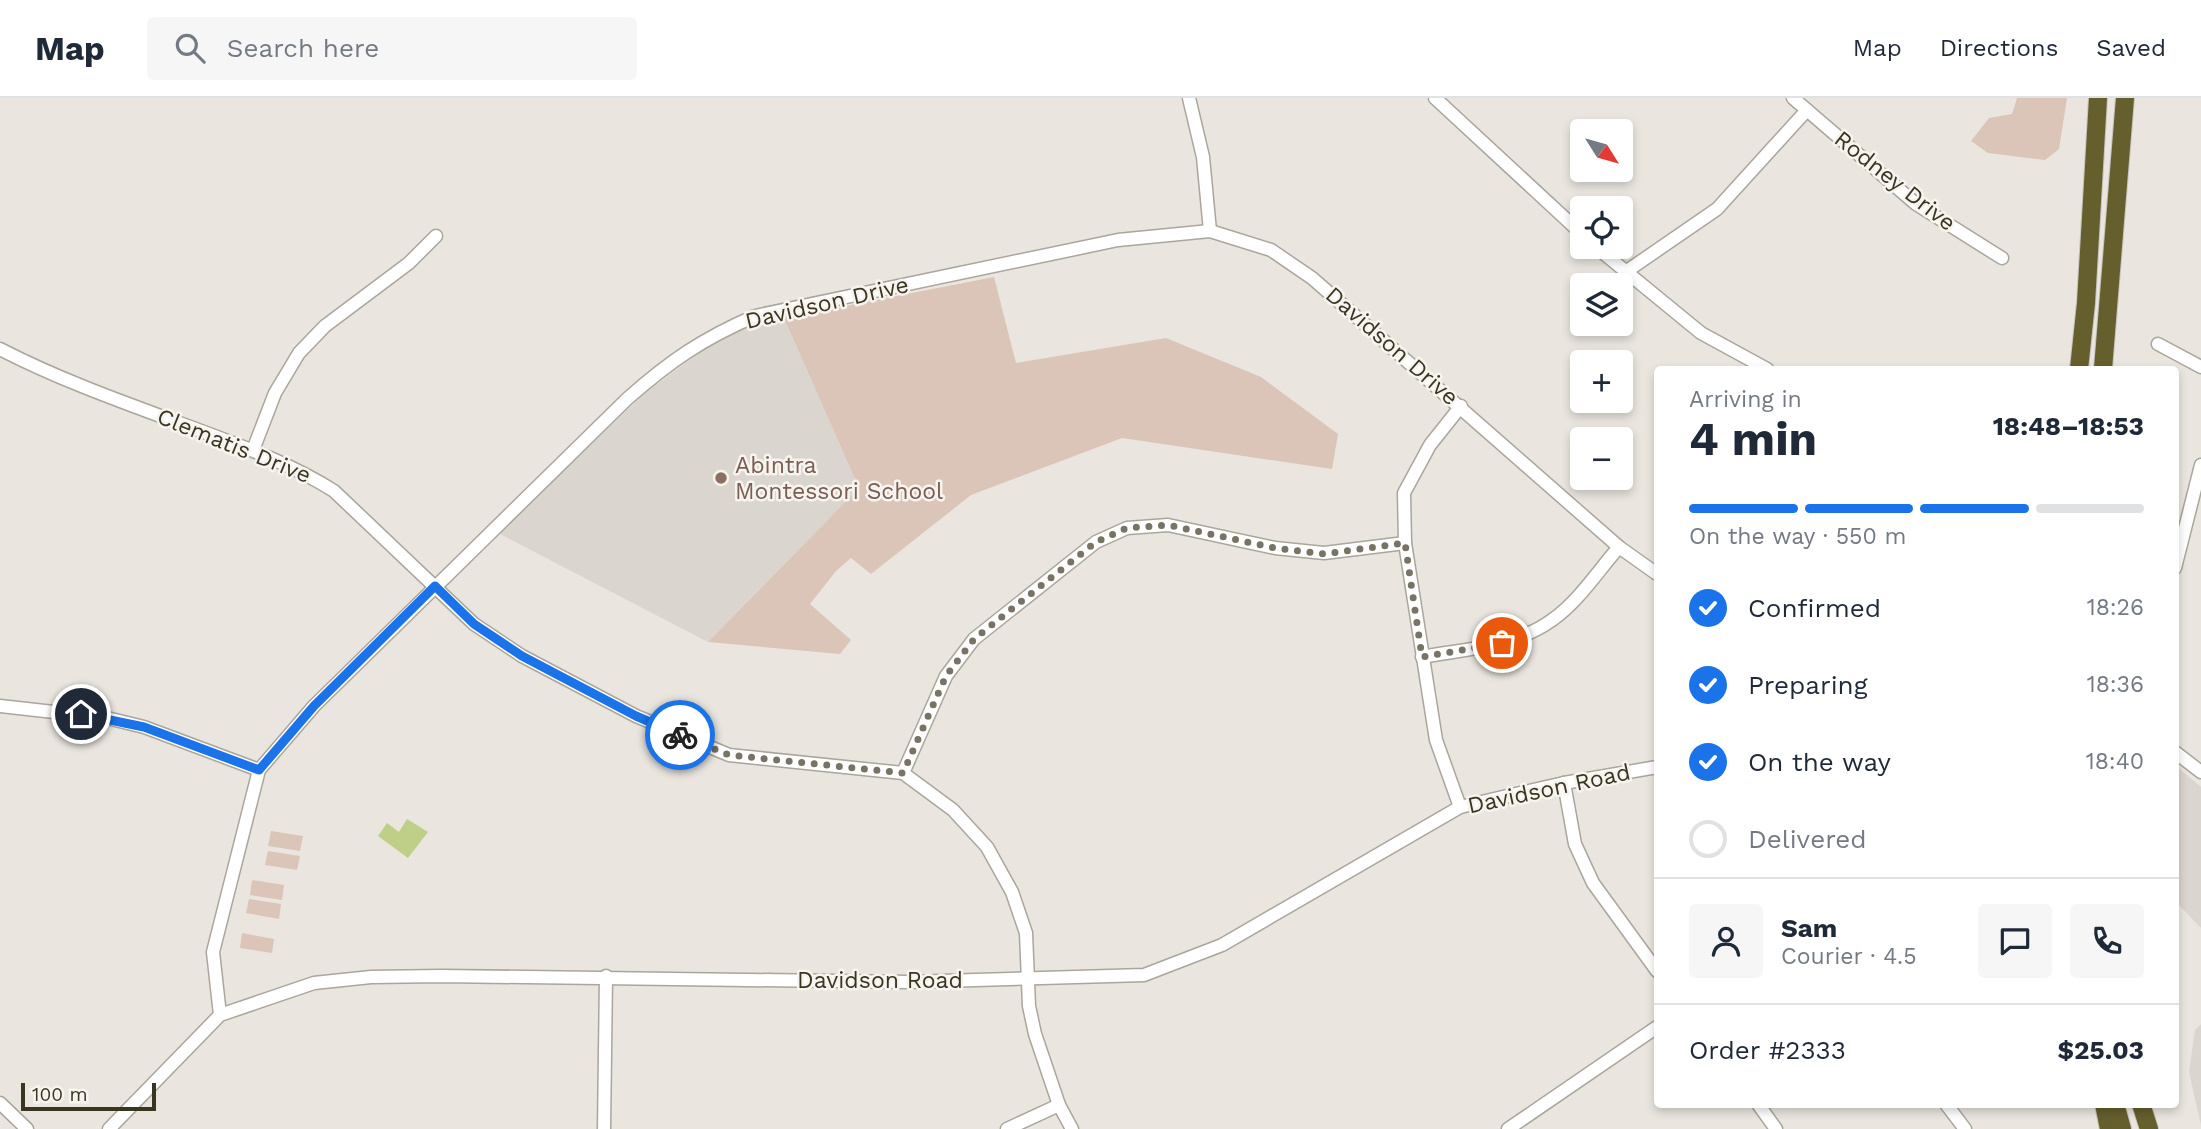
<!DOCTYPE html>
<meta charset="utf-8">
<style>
body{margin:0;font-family:"Work Sans",sans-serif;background:#f6f6f7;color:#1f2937;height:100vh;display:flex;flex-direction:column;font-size:26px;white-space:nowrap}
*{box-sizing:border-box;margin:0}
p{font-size:23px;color:#747a83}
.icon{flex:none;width:38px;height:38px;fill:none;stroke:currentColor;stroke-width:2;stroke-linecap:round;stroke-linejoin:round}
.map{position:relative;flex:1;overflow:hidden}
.panel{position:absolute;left:1654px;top:268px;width:525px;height:742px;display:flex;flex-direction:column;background:#fff;border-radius:7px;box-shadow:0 4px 10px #0003}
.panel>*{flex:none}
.needle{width:46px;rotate:127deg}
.tools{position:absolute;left:1570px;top:21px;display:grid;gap:14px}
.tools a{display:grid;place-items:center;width:63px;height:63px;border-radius:7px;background:#fff;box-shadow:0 4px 10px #0003;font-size:35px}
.scale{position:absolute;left:21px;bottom:18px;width:135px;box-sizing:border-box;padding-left:7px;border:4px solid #3a3521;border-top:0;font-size:19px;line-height:24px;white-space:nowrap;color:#3a3521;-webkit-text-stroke:5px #f7f4f0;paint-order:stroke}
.pin{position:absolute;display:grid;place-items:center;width:60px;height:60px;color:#fff;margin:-30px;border:4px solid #fff;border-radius:50%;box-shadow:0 2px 7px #0007}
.courier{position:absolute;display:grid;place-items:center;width:70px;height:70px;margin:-35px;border:5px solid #1a73e8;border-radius:50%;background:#fff;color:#222;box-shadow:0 2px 9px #0007}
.head em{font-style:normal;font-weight:700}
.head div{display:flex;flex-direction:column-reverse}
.head{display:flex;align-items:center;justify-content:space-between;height:119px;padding:0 35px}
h1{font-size:46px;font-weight:700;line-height:52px}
.bar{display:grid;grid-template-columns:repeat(4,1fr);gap:10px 7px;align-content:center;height:84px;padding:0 35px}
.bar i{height:9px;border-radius:5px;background:#e0e1e3}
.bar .current{background:#1a73e8}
.bar p{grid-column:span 4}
.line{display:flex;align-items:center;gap:18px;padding:0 35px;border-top:2px solid #e0e1e3}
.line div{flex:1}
.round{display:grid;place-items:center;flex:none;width:74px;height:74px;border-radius:7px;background:#f6f6f7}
ol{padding:0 35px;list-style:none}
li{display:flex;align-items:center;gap:21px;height:77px}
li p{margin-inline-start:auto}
li .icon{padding:7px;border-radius:50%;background:#1a73e8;color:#fff;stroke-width:4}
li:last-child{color:#747a83}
li i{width:38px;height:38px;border:4px solid #e0e1e3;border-radius:50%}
header{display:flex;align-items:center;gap:42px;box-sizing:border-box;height:98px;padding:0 35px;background:#fff;border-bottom:2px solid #e0e1e3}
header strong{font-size:33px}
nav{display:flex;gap:38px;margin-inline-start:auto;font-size:24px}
.search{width:490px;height:63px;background:#f6f6f7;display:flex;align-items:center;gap:18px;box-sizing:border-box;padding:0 24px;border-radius:7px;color:#747a83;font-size:26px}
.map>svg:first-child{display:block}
.built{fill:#dad5ce}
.green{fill:#dbc4b8}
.water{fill:#bfcf88}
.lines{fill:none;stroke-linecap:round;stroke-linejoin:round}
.minor-casing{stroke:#aba69b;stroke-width:15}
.highway-casing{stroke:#c4c2bc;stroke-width:20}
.minor{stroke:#fff;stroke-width:12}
.highway{stroke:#655e2d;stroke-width:18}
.done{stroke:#787364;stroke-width:7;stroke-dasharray:0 12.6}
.route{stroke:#1a73e8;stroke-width:9}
.education-dot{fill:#8d6e63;stroke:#f7f4f0;stroke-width:2.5}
.labels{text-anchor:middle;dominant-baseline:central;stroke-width:5;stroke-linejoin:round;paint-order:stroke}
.street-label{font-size:23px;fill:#3a3521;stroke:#f7f4f0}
.education-label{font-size:23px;fill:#785e54;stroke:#f7f4f0;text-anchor:start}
</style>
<header>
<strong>Map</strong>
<div class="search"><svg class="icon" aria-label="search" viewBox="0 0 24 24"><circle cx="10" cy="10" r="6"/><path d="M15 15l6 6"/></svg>Search here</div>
<nav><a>Map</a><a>Directions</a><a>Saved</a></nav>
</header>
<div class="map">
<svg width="2201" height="1031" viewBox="0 0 2201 1031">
<rect width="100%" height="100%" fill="#eae6df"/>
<!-- built -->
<g class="built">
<path d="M784 220 859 390 708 544 498 435 644 296 724 236Z"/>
<path d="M2175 667 2201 689V830L2175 803Z"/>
<path d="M2201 926V1027L2189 974 2195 932Z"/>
</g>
<!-- green -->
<g class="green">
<path d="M2017 0H2067L2059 51 2045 62 1988 55 1971 43 1989 20 2012 16Z"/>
<path d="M994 179 1016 265 1166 240 1261 279 1338 336 1332 371 1122 340 971 397 871 476 851 460 836 473 810 506 851 542 840 556 708 544 859 390 784 220Z"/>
<path d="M271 733 303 738 300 753 268 748Z"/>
<path d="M268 753 300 758 297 772 265 767Z"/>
<path d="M252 782 284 787 282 802 250 797Z"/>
<path d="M249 801 281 806 279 821 246 815Z"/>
<path d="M242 835 274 841 272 855 240 850Z"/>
</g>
<!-- water -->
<path class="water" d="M407 721 428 734 408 760 378 738 387 725 399 734Z"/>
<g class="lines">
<defs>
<g id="minor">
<path d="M1189 0 1203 59 1210 133"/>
<path d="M1435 0 1582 136"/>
<path d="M1793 0 1916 106 2002 160"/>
<path d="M1596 149 1701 235 1767 271"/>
<path d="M1624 175 1717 111 1807 12"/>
<path d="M2158 246 2201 269"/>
<path d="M0 251C62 283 128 306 193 330 241 348 290 365 334 393L474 526 522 558 636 618 729 657 903 675 953 712 987 749 1012 794 1026 835 1029 908 1035 936 1059 1007 1072 1031"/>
<path d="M253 352 275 295 299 255 325 228 409 165 436 138"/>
<path d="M2175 470 2201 367"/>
<path d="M1422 559C1465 551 1515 549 1552 522 1578 504 1598 473 1619 449"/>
<path d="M0 608 107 620 144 629 259 672"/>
<path d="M2175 654 2201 674"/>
<path d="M903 675 946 578 974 541 1096 444 1127 430 1168 427 1275 450 1324 455 1405 445"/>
<path d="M1564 685 1575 746 1593 785 1657 873"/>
<path d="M1460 709 1436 642 1405 445 1404 395 1430 347 1461 308"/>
<path d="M220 917 213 854 259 672 314 608 627 301C670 263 702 241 755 218L1118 142 1210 133 1271 152 1312 180 1619 449 1657 476"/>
<path d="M0 1005 27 1031"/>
<path d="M1758 1006 1776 1031"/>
<path d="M1946 1006 1965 1031"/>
<path d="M109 1031 220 917 314 885 371 879 442 878 908 884 1144 877 1222 847 1460 709 1564 685 1657 669"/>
<path d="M604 1031 606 878"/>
<path d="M1007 1031 1059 1007"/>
<path d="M1508 1031 1657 929"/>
</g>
<g id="highway">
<path d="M2079 271 2086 205 2098 0"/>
<path d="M2103 271 2125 0"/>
<path d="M2104 1006 2109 1031"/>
<path d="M2115 1006 2122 1031"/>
<path d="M2141 1006 2149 1031"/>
</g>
</defs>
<!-- minor casing -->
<use href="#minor" class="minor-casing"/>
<!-- highway casing -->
<use href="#highway" class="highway-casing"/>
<!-- minor -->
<use href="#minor" class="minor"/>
<!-- highway -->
<use href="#highway" class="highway"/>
</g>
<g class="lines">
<!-- done -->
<path class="done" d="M680 637 729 657 903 675 946 578 974 541 1096 444 1127 430 1168 427 1275 450 1324 456 1405 445 1422 559 1502 545"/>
<!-- route -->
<path class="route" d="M81 616 144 629 259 672 314 608 435 488 474 526 522 558 636 618 680 637"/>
</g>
<!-- markers -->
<circle class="education-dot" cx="721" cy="380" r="7"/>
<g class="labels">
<!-- street labels -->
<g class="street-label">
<text transform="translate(1895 83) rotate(38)">Rodney Drive</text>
<text transform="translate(827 205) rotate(-13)">Davidson Drive</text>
<text transform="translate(1392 248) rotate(41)">Davidson Drive</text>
<text transform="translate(234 348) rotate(22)">Clematis Drive</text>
<text transform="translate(1549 691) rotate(-12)">Davidson Road</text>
<text x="880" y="882">Davidson Road</text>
</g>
<!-- education labels -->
<g class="education-label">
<text x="735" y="367">Abintra<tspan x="735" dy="26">Montessori School</tspan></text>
</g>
</g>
</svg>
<div class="tools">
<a><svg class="needle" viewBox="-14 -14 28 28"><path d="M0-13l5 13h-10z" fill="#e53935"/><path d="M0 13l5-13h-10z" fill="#747a83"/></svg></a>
<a><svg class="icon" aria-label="locate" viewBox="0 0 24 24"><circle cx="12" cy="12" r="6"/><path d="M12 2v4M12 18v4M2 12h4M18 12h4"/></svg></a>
<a><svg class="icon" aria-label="layers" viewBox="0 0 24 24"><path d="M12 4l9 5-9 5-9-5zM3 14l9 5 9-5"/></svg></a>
<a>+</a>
<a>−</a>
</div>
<div class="scale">100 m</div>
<div class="pin" style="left:1502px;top:545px;background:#ea580c"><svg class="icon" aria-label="bag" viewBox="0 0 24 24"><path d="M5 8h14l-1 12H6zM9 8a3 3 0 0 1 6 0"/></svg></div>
<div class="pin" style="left:81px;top:616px;background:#1f2937"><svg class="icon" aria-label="home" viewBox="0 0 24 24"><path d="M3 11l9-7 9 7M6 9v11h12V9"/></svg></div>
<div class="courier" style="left:680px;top:637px"><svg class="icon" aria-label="bike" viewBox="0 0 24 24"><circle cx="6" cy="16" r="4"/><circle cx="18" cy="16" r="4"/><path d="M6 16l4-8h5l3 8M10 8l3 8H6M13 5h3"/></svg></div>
<section class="panel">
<div class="head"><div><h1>4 min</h1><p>Arriving in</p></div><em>18:48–18:53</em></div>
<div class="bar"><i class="current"></i><i class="current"></i><i class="current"></i><i></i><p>On the way · 550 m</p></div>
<ol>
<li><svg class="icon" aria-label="check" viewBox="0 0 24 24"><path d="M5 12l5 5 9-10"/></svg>Confirmed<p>18:26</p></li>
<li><svg class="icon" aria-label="check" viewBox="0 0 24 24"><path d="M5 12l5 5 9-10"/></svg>Preparing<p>18:36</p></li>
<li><svg class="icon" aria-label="check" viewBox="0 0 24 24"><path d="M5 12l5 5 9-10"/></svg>On the way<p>18:40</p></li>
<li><i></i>Delivered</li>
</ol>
<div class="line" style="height:126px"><a class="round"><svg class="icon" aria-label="person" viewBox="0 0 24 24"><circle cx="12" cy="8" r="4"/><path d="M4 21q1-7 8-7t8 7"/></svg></a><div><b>Sam</b><p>Courier · 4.5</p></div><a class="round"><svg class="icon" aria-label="chat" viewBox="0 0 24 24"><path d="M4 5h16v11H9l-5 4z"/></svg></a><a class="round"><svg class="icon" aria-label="phone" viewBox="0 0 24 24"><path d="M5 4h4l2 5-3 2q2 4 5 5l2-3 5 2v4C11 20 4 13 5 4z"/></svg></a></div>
<div class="line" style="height:91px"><div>Order #2333</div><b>$25.03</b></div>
</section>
</div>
